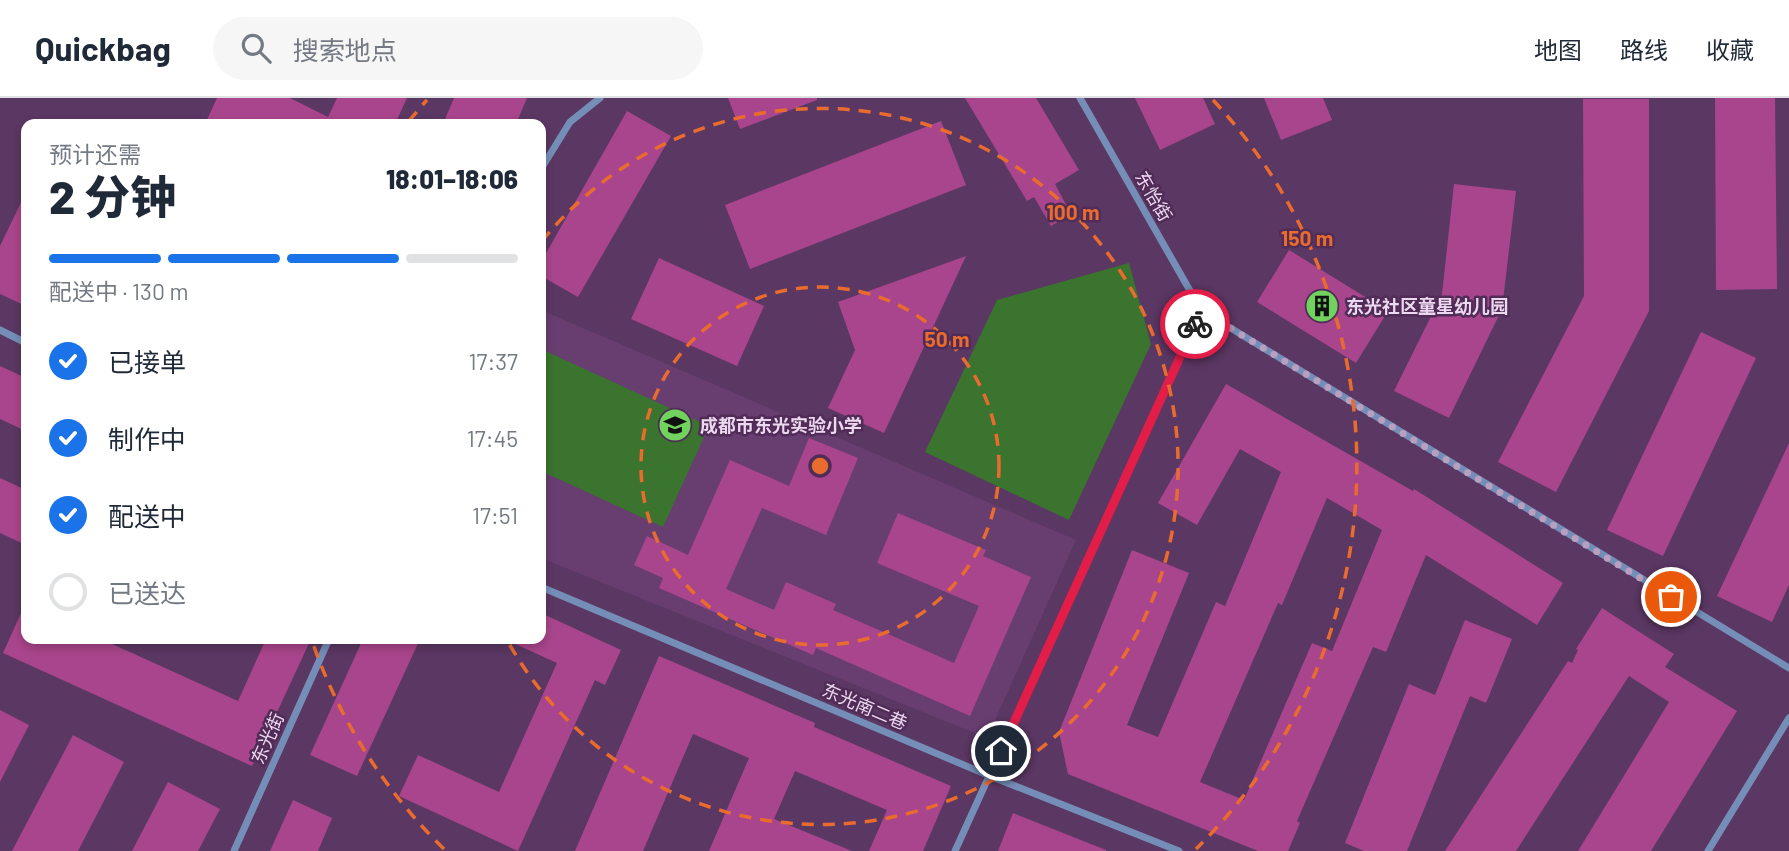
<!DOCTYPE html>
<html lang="zh">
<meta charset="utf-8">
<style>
body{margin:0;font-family:Barlow,"Noto Sans SC",sans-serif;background:#f6f6f7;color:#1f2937;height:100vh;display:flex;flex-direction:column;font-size:26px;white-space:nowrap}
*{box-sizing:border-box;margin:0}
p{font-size:23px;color:#747a83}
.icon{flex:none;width:38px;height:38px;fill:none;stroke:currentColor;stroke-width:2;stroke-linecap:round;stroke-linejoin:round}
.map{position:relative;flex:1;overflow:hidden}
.drawer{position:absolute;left:21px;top:21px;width:525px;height:525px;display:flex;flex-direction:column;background:#fff;border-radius:14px;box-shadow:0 4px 10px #0003}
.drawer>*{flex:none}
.pin{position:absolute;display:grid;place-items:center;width:60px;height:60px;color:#fff;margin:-30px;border:4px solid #fff;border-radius:50%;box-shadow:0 2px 7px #0007}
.courier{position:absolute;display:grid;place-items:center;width:70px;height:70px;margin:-35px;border:5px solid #e11d48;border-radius:50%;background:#fff;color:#222;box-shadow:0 2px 9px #0007}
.summary em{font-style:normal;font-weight:800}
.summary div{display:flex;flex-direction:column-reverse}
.summary{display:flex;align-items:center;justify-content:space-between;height:119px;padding:0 28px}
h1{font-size:46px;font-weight:800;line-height:52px}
.bar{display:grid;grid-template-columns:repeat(4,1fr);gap:10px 7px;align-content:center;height:84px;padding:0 28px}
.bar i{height:9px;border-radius:5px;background:#e0e1e3}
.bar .current{background:#1a73e8}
.bar p{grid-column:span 4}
ol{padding:0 28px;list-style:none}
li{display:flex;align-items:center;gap:21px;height:77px}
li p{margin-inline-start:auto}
li .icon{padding:7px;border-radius:50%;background:#1a73e8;color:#fff;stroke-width:4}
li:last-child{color:#747a83}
li i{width:38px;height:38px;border:4px solid #e0e1e3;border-radius:50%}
header{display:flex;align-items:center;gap:42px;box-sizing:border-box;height:98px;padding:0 35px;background:#fff;border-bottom:2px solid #e0e1e3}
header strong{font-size:33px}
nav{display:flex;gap:38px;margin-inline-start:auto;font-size:24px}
.search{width:490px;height:63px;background:#f6f6f7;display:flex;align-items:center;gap:18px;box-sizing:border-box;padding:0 24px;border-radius:38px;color:#747a83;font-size:26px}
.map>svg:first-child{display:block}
.built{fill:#683e70}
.green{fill:#3a742e}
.building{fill:#a9458c;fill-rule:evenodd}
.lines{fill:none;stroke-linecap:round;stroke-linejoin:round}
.minor{stroke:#758eb8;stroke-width:7}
.done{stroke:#baa0c0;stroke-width:7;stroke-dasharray:0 12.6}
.route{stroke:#e11d48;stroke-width:9}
.ring{fill:none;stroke:#e96c2e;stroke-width:3.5;stroke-dasharray:12 9}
.labels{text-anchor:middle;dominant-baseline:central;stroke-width:5;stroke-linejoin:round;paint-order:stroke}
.street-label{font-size:18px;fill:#edd8f2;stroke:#502c57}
.poi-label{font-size:18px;font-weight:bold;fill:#edd8f2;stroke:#502c57;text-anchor:start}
.centre{fill:#e96c2e;stroke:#502c57;stroke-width:3.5}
.ring-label{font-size:21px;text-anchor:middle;font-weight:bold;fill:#e96c2e;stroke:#502c57;stroke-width:5;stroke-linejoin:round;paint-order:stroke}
</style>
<header>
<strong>Quickbag</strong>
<div class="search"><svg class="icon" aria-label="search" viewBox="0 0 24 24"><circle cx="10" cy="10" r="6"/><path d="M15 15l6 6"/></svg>搜索地点</div>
<nav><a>地图</a><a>路线</a><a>收藏</a></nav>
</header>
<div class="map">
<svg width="1789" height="753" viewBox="0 0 1789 753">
<rect width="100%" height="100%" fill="#5b3763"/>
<!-- built -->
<path class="built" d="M541 212 1076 442 987 640 541 460Z"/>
<!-- green -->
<g class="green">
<path d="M1129 165 1151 246 1069 422 925 354 997 202Z"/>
<path d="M541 251 709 328 663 429 541 373Z"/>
</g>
<!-- building -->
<g class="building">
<path d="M217 0H290L328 19 337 0H407L395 26H205Z"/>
<path d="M454 0H527L516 26H443Z"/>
<path d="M728 0H817V2L740 31Z"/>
<path d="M965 0H1036L1079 72 1055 86 1071 116 1051 128 1034 99 1027 103Z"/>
<path d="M1135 0H1203L1215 26 1160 52Z"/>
<path d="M1264 0H1323L1332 22 1281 42Z"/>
<path d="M1715 0H1775L1777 191 1716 192Z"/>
<path d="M1583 1H1649V213L1556 394 1498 364 1584 198Z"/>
<path d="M627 13 671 38 578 199 541 178V164Z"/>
<path d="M941 23 966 87 750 171 725 107Z"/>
<path d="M1454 86 1516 93 1502 211 1449 320 1394 293 1442 196Z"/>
<path d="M26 94V208L0 196V148Z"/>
<path d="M1289 152 1388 213 1356 265 1257 204Z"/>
<path d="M966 158 884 335 828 310 855 252 838 204Z"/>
<path d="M659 160 764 208 737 268 631 221Z"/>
<path d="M1701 234 1756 260 1663 458 1607 432Z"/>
<path d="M0 268 26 280V333L0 321Z"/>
<path d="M1226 286 1413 393 1414 391 1563 485 1537 527 1426 457 1386 554 1373 549 1297 723 1300 725 1288 753H1258L1068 676 1059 634 1132 452 1189 475 1127 627 1158 639 1216 504 1225 508 1281 374 1240 351 1197 427 1158 405ZM1327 400 1382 432 1332 553 1312 545 1244 702 1200 684 1278 505 1282 507Z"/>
<path d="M809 340 858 360 826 437 762 410 726 491 774 512 786 484 836 506 833 512 954 565 979 508 877 465 898 415 986 452 983 458 1031 479 970 618 816 550 813 557 659 490 663 480 634 467 647 438 688 457 730 362 789 388Z"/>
<path d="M1789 345V487L1772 524 1717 498Z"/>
<path d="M0 380 26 392V447L0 435Z"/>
<path d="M26 504V541H101L238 603 266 541H311L252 668 3 555Z"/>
<path d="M1602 510 1674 556 1665 569 1737 613 1651 753H1578L1669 604 1629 578 1516 753H1445L1568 563 1572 565 1578 552 1576 551Z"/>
<path d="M541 515 621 552 605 587 595 582 518 753 399 698 418 657 499 694 557 565 504 541H541Z"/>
<path d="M1465 522 1512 541 1486 605 1470 598 1407 753H1364L1345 745 1409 586 1435 597Z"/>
<path d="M363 541H420L357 678 310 657Z"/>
<path d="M659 558 815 625 814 629 951 688 923 753H869L887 712 795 673 774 721 852 753H709L749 660 693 636 643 753H575Z"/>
<path d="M0 612 29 627 0 684Z"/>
<path d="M73 637 124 664 78 753H12Z"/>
<path d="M168 684 220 711 198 753H132Z"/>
<path d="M293 702 332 720 318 753H270Z"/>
<path d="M1013 715 1106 752V753H998Z"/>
</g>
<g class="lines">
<!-- minor -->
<g class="minor">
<path d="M1080 0 1201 212 1789 570"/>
<path d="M541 71 570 24 600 0"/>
<path d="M0 232 26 245"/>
<path d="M541 489 990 678 1179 753"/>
<path d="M234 753 329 541"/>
<path d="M955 753 1201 212"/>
<path d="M1708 753 1789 620"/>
</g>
</g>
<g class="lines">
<!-- done -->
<path class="done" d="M1195 226 1201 212 1671 499"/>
<!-- route -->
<path class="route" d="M1001 653 1195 226"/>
</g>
<!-- distance rings -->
<g class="ring">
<circle cx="820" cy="368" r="179"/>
<path d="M542 143A358 358 0 1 1 507 542"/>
<path d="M444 751A537 537 0 0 1 312 543M409 23A537 537 0 0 1 427 2M1213 2A537 537 0 0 1 1196 751"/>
</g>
<!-- icons -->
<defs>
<symbol id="building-disc" viewBox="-11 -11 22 22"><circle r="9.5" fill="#71d25e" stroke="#502c57"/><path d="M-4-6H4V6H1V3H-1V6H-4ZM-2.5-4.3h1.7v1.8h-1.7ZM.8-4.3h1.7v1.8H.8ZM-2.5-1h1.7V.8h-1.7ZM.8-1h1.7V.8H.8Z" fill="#111"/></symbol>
<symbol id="school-disc" viewBox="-11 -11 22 22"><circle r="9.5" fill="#71d25e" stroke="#502c57"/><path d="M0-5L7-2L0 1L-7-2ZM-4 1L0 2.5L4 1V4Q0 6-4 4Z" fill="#111"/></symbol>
</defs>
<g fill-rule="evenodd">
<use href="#building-disc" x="1303" y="189" width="38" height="38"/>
<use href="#school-disc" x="656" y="308" width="38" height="38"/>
</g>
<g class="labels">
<!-- street labels -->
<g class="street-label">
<text transform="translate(1154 98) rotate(60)">东怡街</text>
<text transform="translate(865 608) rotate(23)">东光南二巷</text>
<text transform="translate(267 640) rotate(-66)">东光街</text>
</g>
<!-- poi labels -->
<g class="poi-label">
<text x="1346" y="208">东光社区童星幼儿园</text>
<text x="700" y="327">成都市东光实验小学</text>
</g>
</g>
<circle cx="820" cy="368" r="10" class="centre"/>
<g class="ring-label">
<text x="1073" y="122">100 m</text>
<text x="1307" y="148">150 m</text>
<text x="947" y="249">50 m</text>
</g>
</svg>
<div class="pin" style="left:1671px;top:499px;background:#ea580c"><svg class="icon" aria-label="bag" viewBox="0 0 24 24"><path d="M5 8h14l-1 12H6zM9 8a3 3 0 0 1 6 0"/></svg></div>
<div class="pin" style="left:1001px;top:653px;background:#1f2937"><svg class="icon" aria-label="home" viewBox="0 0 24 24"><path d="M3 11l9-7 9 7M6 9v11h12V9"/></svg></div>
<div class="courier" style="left:1195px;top:226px"><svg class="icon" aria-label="bike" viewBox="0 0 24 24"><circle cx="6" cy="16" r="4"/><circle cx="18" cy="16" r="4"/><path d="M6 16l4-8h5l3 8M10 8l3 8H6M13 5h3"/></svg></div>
<section class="drawer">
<div class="summary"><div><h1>2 分钟</h1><p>预计还需</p></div><em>18:01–18:06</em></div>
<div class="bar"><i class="current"></i><i class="current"></i><i class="current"></i><i></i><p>配送中 · 130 m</p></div>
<ol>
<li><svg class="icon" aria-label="check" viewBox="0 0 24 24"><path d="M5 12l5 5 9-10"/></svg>已接单<p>17:37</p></li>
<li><svg class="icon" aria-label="check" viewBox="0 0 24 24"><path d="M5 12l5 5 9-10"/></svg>制作中<p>17:45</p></li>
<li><svg class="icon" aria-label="check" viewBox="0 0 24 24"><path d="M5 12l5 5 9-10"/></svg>配送中<p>17:51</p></li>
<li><i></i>已送达</li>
</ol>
</section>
</div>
